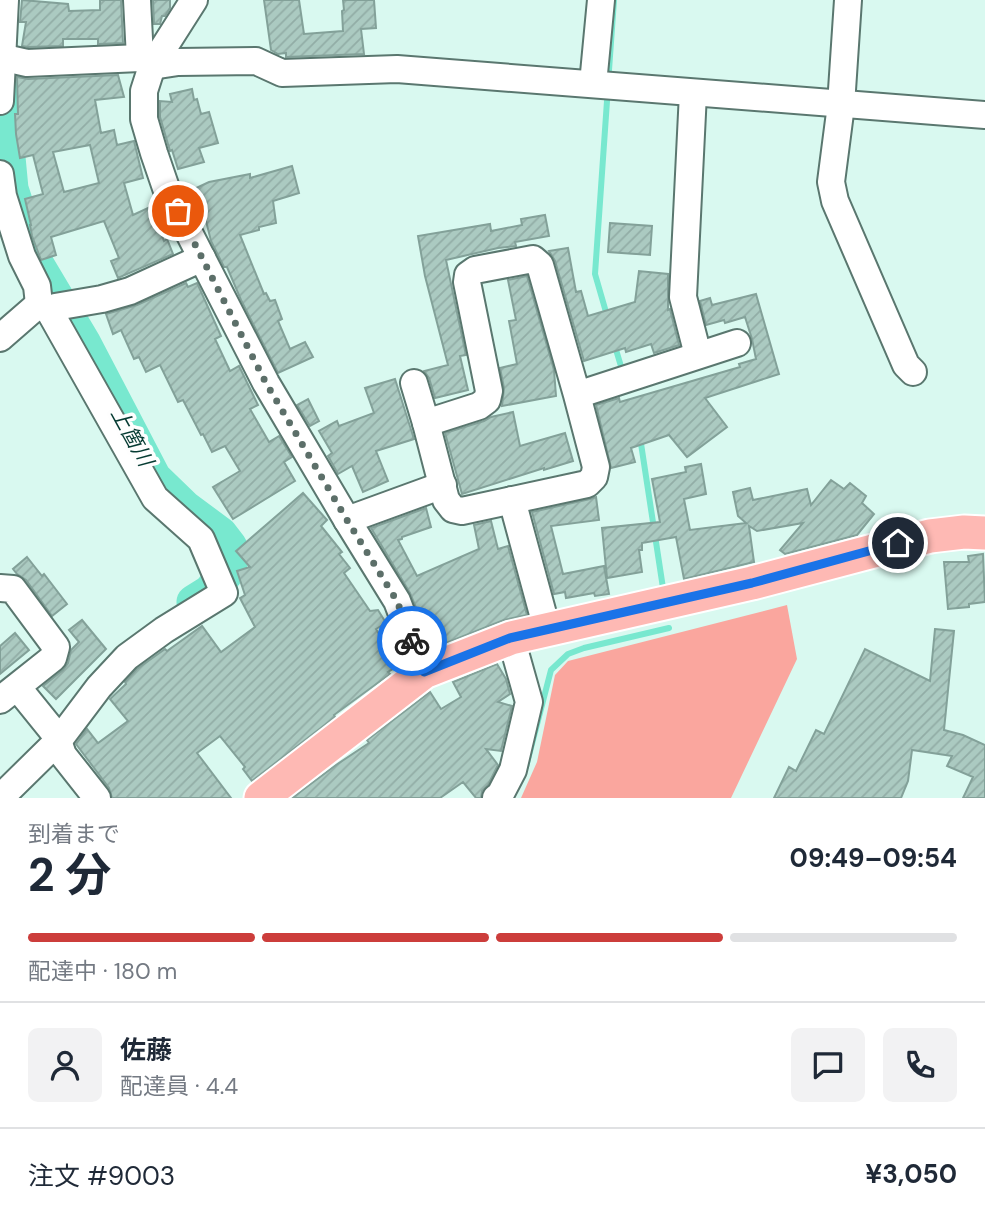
<!DOCTYPE html>
<html lang="ja">
<meta charset="utf-8">
<style>
body{margin:0;font-family:"DM Sans","Noto Sans JP",sans-serif;background:#f2f2f3;color:#1f2937;height:100vh;display:flex;flex-direction:column;font-size:26px;white-space:nowrap}
*{box-sizing:border-box;margin:0}
p{font-size:23px;color:#747a83}
.icon{flex:none;width:38px;height:38px;fill:none;stroke:currentColor;stroke-width:2;stroke-linecap:round;stroke-linejoin:round}
.map{position:relative;height:798px;overflow:hidden}
.side{display:flex;flex-direction:column;background:#fff;flex:1}
.side>*{flex:none}
.pin{position:absolute;display:grid;place-items:center;width:60px;height:60px;color:#fff;margin:-30px;border:4px solid #fff;border-radius:50%;box-shadow:0 2px 7px #0007}
.courier{position:absolute;display:grid;place-items:center;width:70px;height:70px;margin:-35px;border:5px solid #1a73e8;border-radius:50%;background:#fff;color:#222;box-shadow:0 2px 9px #0007}
.overview em{font-style:normal;font-weight:700}
.overview div{display:flex;flex-direction:column-reverse}
.overview{display:flex;align-items:center;justify-content:space-between;height:119px;padding:0 28px}
h1{font-size:46px;font-weight:700;line-height:52px}
.bar{display:grid;grid-template-columns:repeat(4,1fr);gap:10px 7px;align-content:center;height:84px;padding:0 28px}
.bar i{height:9px;border-radius:5px;background:#e0e1e3}
.bar .active{background:#cc3d3b}
.bar p{grid-column:span 4}
.line{display:flex;align-items:center;gap:18px;padding:0 28px;border-top:2px solid #e0e1e3}
.line div{flex:1}
.round{display:grid;place-items:center;flex:none;width:74px;height:74px;border-radius:10px;background:#f2f2f3}
.map>svg:first-child{display:block}
.green{fill:#faa69e}
.lines{fill:none;stroke-linecap:round;stroke-linejoin:round}
.stream{stroke:#78e8cf;stroke-width:6}
.river{stroke:#78e8cf;stroke-width:35}
.building{fill:url(#building-hatch);stroke:#83a199;stroke-width:2;fill-rule:evenodd}
.minor-casing{stroke:#5a776f;stroke-width:30}
.major-casing{stroke:#fff;stroke-width:37}
.minor{stroke:#fff;stroke-width:26}
.major{stroke:#feb9b4;stroke-width:33}
.done{stroke:#5c6f69;stroke-width:7;stroke-dasharray:0 12.6}
.route{stroke:#1a73e8;stroke-width:9}
.labels{text-anchor:middle;dominant-baseline:central;stroke-width:7;stroke-linejoin:round;paint-order:stroke}
.water-label{font-size:21px;font-style:italic;fill:#053b32;stroke:#fefefe}
</style>
<div class="map">
<svg width="985" height="798" viewBox="0 0 985 798">
<defs>
<pattern id="building-hatch" width="6" height="6" patternUnits="userSpaceOnUse" patternTransform="scale(1.75)"><rect width="6" height="6" fill="#abcac1"/><path d="M-1 1l2-2M0 6l6-6M5 7l2-2" fill="none" stroke="#92ada6"/></pattern>
</defs>
<rect width="100%" height="100%" fill="#d9f9f0"/>
<!-- green -->
<path class="green" d="M787 605 797 659 731 798H521L537 762 555 675 568 661Z"/>
<g class="lines">
<!-- stream -->
<g class="stream">
<path d="M609 70 614 0"/>
<path d="M607 101 595 274 608 319"/>
<path d="M614 343 623 373"/>
<path d="M640 437 663 588"/>
<path d="M526 767 551 670 568 654 584 648 669 628"/>
</g>
<!-- river -->
<path class="river" d="M8 65 7 147 11 189 34 260 84 344 154 478 185 508 220 534 230 547 231 560 226 573 210 592 194 602"/>
</g>
<!-- building -->
<g class="building">
<path d="M22 0 68 4 69 11 100 10V0H121L123 43 98 44V39H63V46L28 47 22 46 26 22H20Z"/>
<path d="M153 0H170V8L165 16H162L160 24H154Z"/>
<path d="M264 0H299L304 34 343 31 342 11 344 10 343 0H374L376 28 361 29 364 54 286 57V53L278 54 271 50Z"/>
<path d="M118 75 124 97 95 100 101 133 114 130 117 145 134 141 143 178 124 183 133 215 150 207 164 241 167 239 173 254 118 278 111 261 119 258 104 221 51 237 56 255 41 260 32 236 30 225H31L25 199 43 194 33 155 20 158 16 134 15 114H18L17 77 28 79ZM90 145 99 183 64 192 53 152Z"/>
<path d="M192 89 194 100 197 99 201 114 209 112 218 143 199 148 204 162 178 169 172 150 170 151 160 117V101L172 102 170 94Z"/>
<path d="M292 166 299 193 273 201 276 223 259 227V230L240 235 264 294 266 293 270 301 275 300 282 319 278 321 290 349 305 342 313 357 278 373 241 300 227 267H224L211 241 205 217 194 189 209 182 250 174V178Z"/>
<path d="M545 215 549 236 515 242 516 246 498 248 446 260 466 355 460 356 468 390 435 398 429 378 424 371 448 365 425 276 418 236 490 224 491 231 522 225 521 219Z"/>
<path d="M610 223 652 226 650 255 608 252Z"/>
<path d="M568 248 576 292 581 291 588 316 635 302 639 271 668 274V310L670 309 679 345 654 353 651 344 626 352 625 348 584 361 555 261 549 251Z"/>
<path d="M527 276 554 370 556 396 502 406 504 388 500 368 517 364 509 321 516 320 508 280Z"/>
<path d="M186 283 188 287 197 283 198 285 221 336 215 339 230 371 239 366 258 405 250 409 269 442 279 436 292 457 284 462 295 481 233 519 213 487 240 471 225 446 212 452 203 434 201 435 183 400 178 402 160 365 146 372 139 357 134 359 121 330 113 334 106 314 137 305Z"/>
<path d="M756 294 779 374 705 398 727 427 687 457 669 435 631 448 635 462 611 468 596 405 619 398 620 402 740 367 739 364 756 359 752 339 745 317 725 323 724 320 706 325 700 301 710 298 712 305Z"/>
<path d="M395 379 414 439 376 451 388 481 363 492 352 466 338 474 328 456 332 453 319 431 337 421 339 426 374 413 365 388Z"/>
<path d="M308 399 319 421 310 426 297 405Z"/>
<path d="M513 412 520 446 565 433 573 461 544 470V468L462 494 445 433 484 421 491 417Z"/>
<path d="M701 464 706 494 684 499 690 530 746 523 738 516 733 492 750 488 753 500 807 489 811 505 831 480 844 489 850 483 866 496 862 503 874 514 857 535 785 554 780 550 803 523 757 531 749 526 754 562 684 579 676 537 642 543V550H639L642 572 607 578 602 528 660 522 652 479 686 472 685 467Z"/>
<path d="M303 493 327 520 321 526 342 552 339 554 350 568 344 573 370 611 378 610 386 623 376 629 386 645 380 648 393 669 388 672 390 674 334 715 335 717 252 781 243 769 245 767 220 736 197 753 231 798H112L109 788 76 744 87 729 98 743 128 721 110 699 126 684 125 682 137 669 165 649 167 651 202 626 221 652 255 627 240 598 245 595 237 571 250 567 236 551Z"/>
<path d="M596 497 599 520 551 526 563 574 604 566 609 594 595 596 594 593 566 598 565 592 554 594 532 512 590 499Z"/>
<path d="M426 508 431 527 402 537V539L398 540 417 576 479 549 474 525 491 521 498 549 508 546 527 615 504 620 436 647 423 625 410 593 371 528Z"/>
<path d="M983 554 985 602 969 604V607L948 609 944 562H969L968 556Z"/>
<path d="M27 557 42 576 44 574 67 604 52 616 26 580 17 574 13 569Z"/>
<path d="M82 620 106 649 56 699 43 686 63 670 68 663 71 650 79 642 69 630Z"/>
<path d="M935 629 954 631 944 730 963 735 985 745V798H963L973 777 947 766 952 756 912 750 908 781 901 798H774L789 767 796 771 816 730 824 734 865 649 930 681Z"/>
<path d="M15 633 29 650 0 674V646Z"/>
<path d="M497 664 506 679 510 694 498 702 512 706 501 751 486 749 498 765 488 785 482 791 481 798H476L463 782 440 798H292L336 765 369 743 367 740 430 692 441 709 461 697 453 682Z"/>
</g>
<g class="lines">
<defs>
<g id="minor">
<path d="M137 0 140 58"/>
<path d="M194 0 152 66 144 91V119L154 153 166 188 266 383 347 520 397 601 424 672"/>
<path d="M848 0 841 105 831 182 835 201 906 365 913 372"/>
<path d="M0 57 27 63 140 58 152 66 178 62 256 61 282 73 397 69 985 115"/>
<path d="M593 84 601 0"/>
<path d="M693 93 683 297 698 355"/>
<path d="M0 101 5 0"/>
<path d="M0 174 3 196 22 256 37 286 39 304 50 312 155 498 201 539 224 593 164 630 127 657 99 687 59 740 0 798"/>
<path d="M50 312 55 307 102 299 130 291 202 258"/>
<path d="M0 338 39 304"/>
<path d="M414 383 426 423"/>
<path d="M577 395 596 467 594 477 587 484 462 511 453 509 446 500 426 423 479 406 487 400 489 391 467 282 468 275 475 270 533 259 540 265 577 395 737 343"/>
<path d="M512 500 547 629"/>
<path d="M347 520 443 485"/>
<path d="M0 588 13 589 56 647 53 658 0 700"/>
<path d="M18 688 56 735 63 755 97 798"/>
<path d="M496 798 500 795 513 770 529 702 511 638"/>
</g>
<path id="major" d="M261 798 424 672 511 638 752 583 930 536 964 532 985 533"/>
</defs>
<!-- minor casing -->
<use href="#minor" class="minor-casing"/>
<!-- major casing -->
<use href="#major" class="major-casing"/>
<!-- minor -->
<use href="#minor" class="minor"/>
<!-- major -->
<use href="#major" class="major"/>
</g>
<g class="lines">
<!-- done -->
<path class="done" d="M178 211 266 383 347 520 397 601 412 641"/>
<!-- route -->
<path class="route" d="M412 641 424 672 510 638 752 583 898 543"/>
</g>
<g class="labels">
<!-- water labels -->
<g class="water-label">
<text transform="translate(132 437) rotate(61)">上箇川</text>
</g>
</g>
</svg>
<div class="pin" style="left:178px;top:211px;background:#ea580c"><svg class="icon" aria-label="bag" viewBox="0 0 24 24"><path d="M5 8h14l-1 12H6zM9 8a3 3 0 0 1 6 0"/></svg></div>
<div class="pin" style="left:898px;top:543px;background:#1f2937"><svg class="icon" aria-label="home" viewBox="0 0 24 24"><path d="M3 11l9-7 9 7M6 9v11h12V9"/></svg></div>
<div class="courier" style="left:412px;top:641px"><svg class="icon" aria-label="bike" viewBox="0 0 24 24"><circle cx="6" cy="16" r="4"/><circle cx="18" cy="16" r="4"/><path d="M6 16l4-8h5l3 8M10 8l3 8H6M13 5h3"/></svg></div>
</div>
<section class="side">
<div class="overview"><div><h1>2 分</h1><p>到着まで</p></div><em>09:49–09:54</em></div>
<div class="bar"><i class="active"></i><i class="active"></i><i class="active"></i><i></i><p>配達中 · 180 m</p></div>
<div class="line" style="height:126px"><a class="round"><svg class="icon" aria-label="person" viewBox="0 0 24 24"><circle cx="12" cy="8" r="4"/><path d="M4 21q1-7 8-7t8 7"/></svg></a><div><b>佐藤</b><p>配達員 · 4.4</p></div><a class="round"><svg class="icon" aria-label="chat" viewBox="0 0 24 24"><path d="M4 5h16v11H9l-5 4z"/></svg></a><a class="round"><svg class="icon" aria-label="phone" viewBox="0 0 24 24"><path d="M5 4h4l2 5-3 2q2 4 5 5l2-3 5 2v4C11 20 4 13 5 4z"/></svg></a></div>
<div class="line" style="height:91px"><div>注文 #9003</div><b>¥3,050</b></div>
</section>
